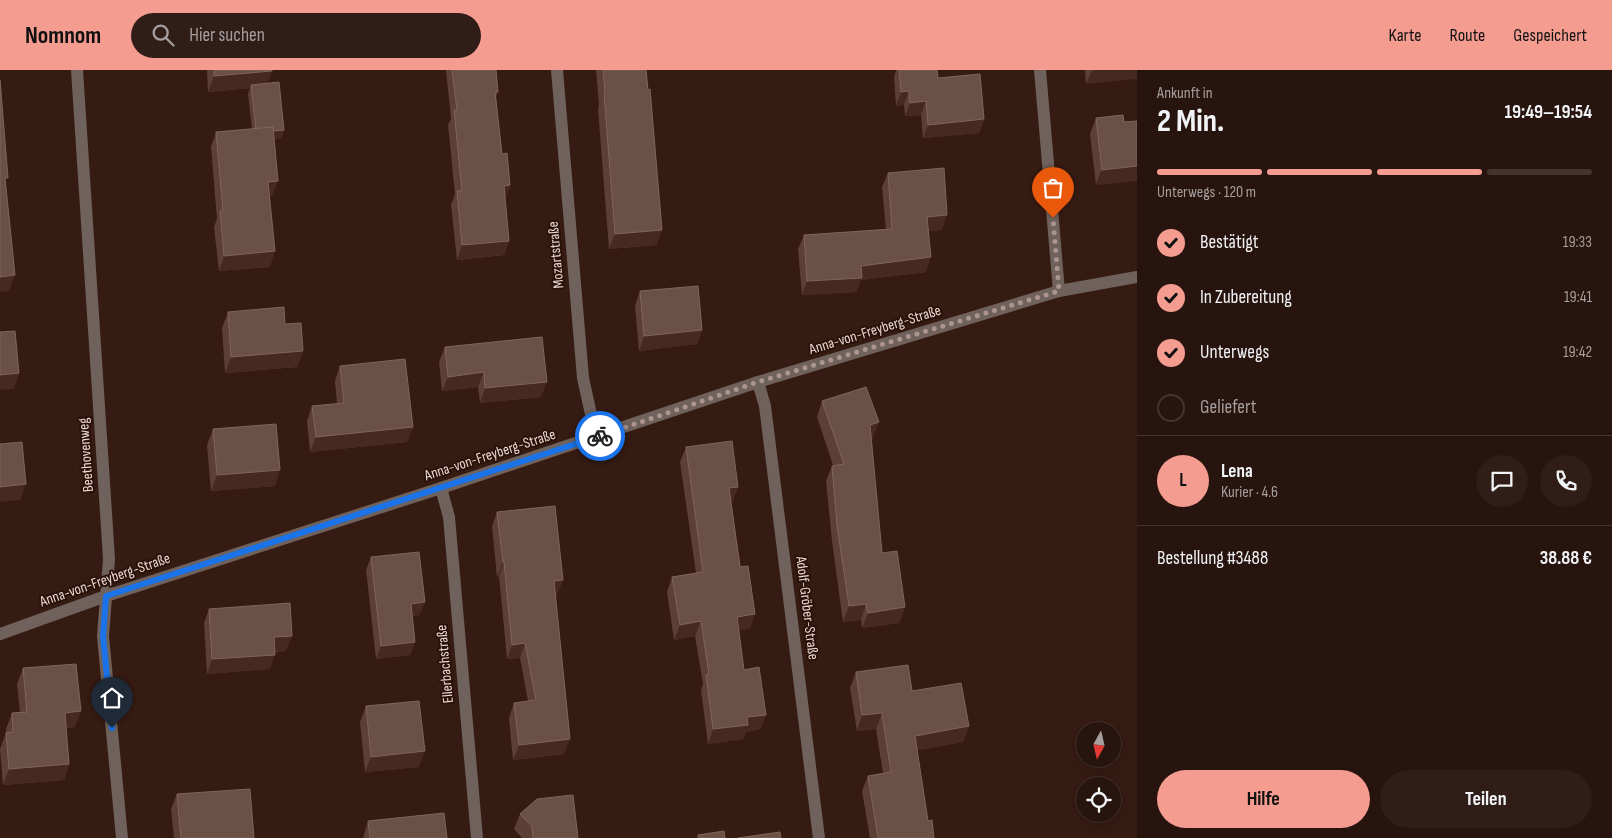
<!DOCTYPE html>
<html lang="de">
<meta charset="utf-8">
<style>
body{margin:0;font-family:"Sofia Sans Condensed",sans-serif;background:#301d17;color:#f1f3f6;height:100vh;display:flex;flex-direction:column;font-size:19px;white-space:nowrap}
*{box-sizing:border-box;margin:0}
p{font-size:16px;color:#a59e9e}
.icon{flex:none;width:28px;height:28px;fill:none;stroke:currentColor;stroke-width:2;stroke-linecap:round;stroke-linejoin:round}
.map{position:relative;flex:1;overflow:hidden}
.drawer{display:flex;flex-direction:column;background:#28140e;width:475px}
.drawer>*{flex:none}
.needle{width:32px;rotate:188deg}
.buttons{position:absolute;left:1076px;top:652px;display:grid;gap:10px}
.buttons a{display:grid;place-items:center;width:45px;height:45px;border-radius:50%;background:#28140e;box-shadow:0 2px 12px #0003,0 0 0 1px #44332e;font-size:25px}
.pin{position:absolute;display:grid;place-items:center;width:42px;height:42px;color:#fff;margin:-51px -21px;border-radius:50% 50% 50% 0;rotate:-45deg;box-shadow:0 0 5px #0007}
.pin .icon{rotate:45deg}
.courier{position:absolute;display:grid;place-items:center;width:50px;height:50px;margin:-25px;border:4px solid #1a73e8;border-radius:50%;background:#fff;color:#222;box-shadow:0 1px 6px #0007}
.summary em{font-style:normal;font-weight:700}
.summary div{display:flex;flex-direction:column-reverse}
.summary{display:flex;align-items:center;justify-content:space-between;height:85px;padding:0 20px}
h1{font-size:32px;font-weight:700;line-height:38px}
.bar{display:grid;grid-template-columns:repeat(4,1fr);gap:8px 5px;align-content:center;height:60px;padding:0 20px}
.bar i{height:6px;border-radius:4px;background:#44332e}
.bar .current{background:#f59c91}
.bar p{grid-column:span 4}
.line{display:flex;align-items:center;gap:12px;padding:0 20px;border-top:1px solid #44332e}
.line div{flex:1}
.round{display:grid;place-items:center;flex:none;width:52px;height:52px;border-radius:26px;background:#301d17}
ol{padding:0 20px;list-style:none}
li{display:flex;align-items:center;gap:15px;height:55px}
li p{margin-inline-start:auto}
li .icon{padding:5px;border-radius:50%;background:#f59c91;color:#111;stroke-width:4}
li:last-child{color:#a59e9e}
li i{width:28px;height:28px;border:2px solid #44332e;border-radius:50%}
.action{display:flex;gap:10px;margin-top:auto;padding:10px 20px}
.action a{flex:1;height:58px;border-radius:30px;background:#f59c91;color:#111;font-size:20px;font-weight:700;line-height:58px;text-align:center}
.action a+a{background:#301d17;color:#f1f3f6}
header{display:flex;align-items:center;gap:30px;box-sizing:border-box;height:70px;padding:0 25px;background:#f59c91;color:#111}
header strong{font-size:24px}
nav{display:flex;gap:28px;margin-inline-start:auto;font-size:18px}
.search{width:350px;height:45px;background:#301d17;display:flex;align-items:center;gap:12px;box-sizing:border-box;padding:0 18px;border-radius:28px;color:#a59e9e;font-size:19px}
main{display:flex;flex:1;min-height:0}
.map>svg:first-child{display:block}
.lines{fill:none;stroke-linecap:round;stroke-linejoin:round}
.minor{stroke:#6f615b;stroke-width:12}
.wall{fill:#5c3f36}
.shaded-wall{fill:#462a20}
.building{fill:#6b5046;stroke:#7f655c}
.done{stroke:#ab958e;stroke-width:5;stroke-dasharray:0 9}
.route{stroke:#1a73e8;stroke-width:6}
.labels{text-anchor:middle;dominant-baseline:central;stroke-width:4;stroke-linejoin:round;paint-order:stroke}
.street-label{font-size:15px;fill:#ead7d1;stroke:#2b1208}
</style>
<header>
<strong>Nomnom</strong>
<div class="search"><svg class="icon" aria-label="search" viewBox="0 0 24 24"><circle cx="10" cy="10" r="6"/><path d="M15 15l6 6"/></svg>Hier suchen</div>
<nav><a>Karte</a><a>Route</a><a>Gespeichert</a></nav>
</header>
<main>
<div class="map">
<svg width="1137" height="768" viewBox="0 0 1137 768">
<rect width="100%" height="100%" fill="#361b12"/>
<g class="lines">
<!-- minor -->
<g class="minor">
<path d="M77 0 109 489 103 566 122 768"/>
<path d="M557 0 583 308 596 367"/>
<path d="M1040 0 1059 221"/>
<path d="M758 312 765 336 819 768"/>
<path d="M441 418 449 447 477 768"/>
<path d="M0 564 106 526 441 418 758 312 1059 221 1137 207"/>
</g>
</g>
<!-- wall -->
<g class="wall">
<path d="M207 0H272L267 14 284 60 281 69H274L272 126H270V197L219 201 214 157 217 149 211 77 216 62 252 59 248 24 250 18 208 22Z"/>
<path d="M446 0H496L498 22 496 27 502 84 510 115 505 129 509 171 504 185 457 190 451 135 455 124 448 55 451 49Z"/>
<path d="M596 0H646L662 160 656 175 609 179 598 39 599 35Z"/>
<path d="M896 0H937L938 8 984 49 979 63 923 68 921 45 905 46 904 35 896 36 894 7Z"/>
<path d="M1085 0H1137L1086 14Z"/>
<path d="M1123 45 1096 115 1090 64 1096 48Z"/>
<path d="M888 103 942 160 928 161 926 202 861 210 856 222 802 225 798 179 804 165 886 160 882 117Z"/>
<path d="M640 221 702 260 697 274 639 281 635 236Z"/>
<path d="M228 242 285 254 303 281 297 297 225 303 222 258Z"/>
<path d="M445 277 541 327 480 333 478 317 442 321 439 292Z"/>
<path d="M340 296 413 357 407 372 310 382 307 351 312 336 337 334 335 311Z"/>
<path d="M822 331 873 368 871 369 882 483 905 537 899 553 862 558 861 550 843 552 832 471 826 411 832 396 833 395 817 347Z"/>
<path d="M213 359 275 416 211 421 207 375Z"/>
<path d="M686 377 738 417 732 432H731L750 559 738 560 744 600 766 645 760 659 746 662 743 669 708 674 701 620 703 614 695 566 674 570 667 522 672 507 696 503 680 392Z"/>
<path d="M497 442 557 525H555L564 684 513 690 509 648 514 633 528 631 520 588 507 589 499 506 497 507 492 457Z"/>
<path d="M371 487 420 545 412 546 415 572 410 585 376 589 366 500Z"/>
<path d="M209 539 286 581 275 582 270 599 207 604 204 553Z"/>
<path d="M23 598 75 657 66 658 69 694 64 710 3 715 0 679 6 663V659L12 643H20L17 614Z"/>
<path d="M856 602 912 621 969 656 963 672 917 680 928 751 934 768H870L862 721 868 706 883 703 876 659 857 661 850 618Z"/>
<path d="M366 636 419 697 365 702 360 652Z"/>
<path d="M177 724 254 768H174L171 739Z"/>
<path d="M520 744 578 768H522L514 759Z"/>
<path d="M368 751 447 768H363Z"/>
</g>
<!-- shaded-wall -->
<g class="shaded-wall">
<path d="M1092 0H1137V9L1086 14Z"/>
<path d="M272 1 266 17 251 15 250 18 208 22 214 6Z"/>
<path d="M909 21 904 35 896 36 901 22Z"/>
<path d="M926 31 921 45 905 46 910 33Z"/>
<path d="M984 49 979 63 923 68 928 55Z"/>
<path d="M284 60 281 69 254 71 257 63Z"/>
<path d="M1137 96V111L1096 115 1102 100Z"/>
<path d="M278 111 272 126 263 127 268 112Z"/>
<path d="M510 115 505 130 504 116Z"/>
<path d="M947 145 942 160 922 162 927 147Z"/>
<path d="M662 160 656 175 609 179 615 164Z"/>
<path d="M509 171 504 185 457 190 462 175Z"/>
<path d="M275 181 270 197 219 201 224 186Z"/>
<path d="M931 187 926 202 861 210 856 222 802 225 807 211 861 196Z"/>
<path d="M15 205 9 221 0 222V207Z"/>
<path d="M702 260 697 274 639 281 644 266Z"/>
<path d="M303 281 297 297 225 303 231 287Z"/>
<path d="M484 302 478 317 442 321 448 307Z"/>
<path d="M19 303 14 319 0 320V305Z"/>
<path d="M547 312 541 327 480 333 485 318Z"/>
<path d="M879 352 873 368 864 371 870 355Z"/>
<path d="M413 357 407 372 310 382 316 367Z"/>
<path d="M280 400 275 416 211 421 217 405Z"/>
<path d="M26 414 20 430 0 432V417Z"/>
<path d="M738 417 732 432 723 433 729 418Z"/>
<path d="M503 492H504L499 506 497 507Z"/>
<path d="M563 510 557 525 548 526 554 511Z"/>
<path d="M425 532 420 545 406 547 411 534Z"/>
<path d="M866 534 861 550 843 552 849 536Z"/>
<path d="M905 537 899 553 862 558 868 543Z"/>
<path d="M755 544 750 559 731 562 737 547Z"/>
<path d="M701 551 695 566 674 570 680 555Z"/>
<path d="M292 566 286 581 268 582 274 567Z"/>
<path d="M415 572 410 585 376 589 381 576Z"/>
<path d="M525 573 520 588 507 589 512 575Z"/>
<path d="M275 585 270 599 207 604 212 589Z"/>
<path d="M81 641 75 657 59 658 65 643Z"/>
<path d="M882 643 876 659 857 661 862 645Z"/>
<path d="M766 645 760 659 746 662 743 669 708 674 713 659 747 647Z"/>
<path d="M969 656 963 672 909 681 915 666Z"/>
<path d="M570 669 564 684 513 690 519 675Z"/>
<path d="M425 681 419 697 365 702 371 687Z"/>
<path d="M69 694 64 710 3 715 9 699Z"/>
</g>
<!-- building -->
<g class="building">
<path d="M214 0H272V1L214 6Z"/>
<path d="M452 0H496L498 22H495L502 84 507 83 510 115 504 116 509 171 462 175 457 121H462L454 40H457Z"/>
<path d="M603 0H646L648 20 650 19 662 160 615 164 604 24 605 23Z"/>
<path d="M899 0H937L938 8 980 4 984 49 928 55 926 31 910 33 909 21 901 22Z"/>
<path d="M0 10 8 108H5L15 205 0 207Z"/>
<path d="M279 12 284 60 273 61V57L256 59 251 15Z"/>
<path d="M1123 45 1124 52 1137 51V96L1102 100 1096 48Z"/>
<path d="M273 57 278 111 268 112 275 181 224 186 220 141H223L216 62Z"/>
<path d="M944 98 947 145 927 147 931 187 861 196 862 208 807 211 804 165 892 159 888 103Z"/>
<path d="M698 216 702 260 644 266 640 221Z"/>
<path d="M284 237 285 254 301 253 303 281 231 287 228 242Z"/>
<path d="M15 261 19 303 0 305V262Z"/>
<path d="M542 267 547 312 485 318 484 302 448 307 445 277Z"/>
<path d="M405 289 413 357 316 367 312 336 344 333 340 296Z"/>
<path d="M866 317 879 352 870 355 882 483 897 481 905 537 868 543 866 534 849 536 837 455 832 396 844 394 822 331Z"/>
<path d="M276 354 280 400 217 405 213 359Z"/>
<path d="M732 371 738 417 729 418 740 497 748 496 755 544 737 547 744 600 759 597 766 645 747 647 748 655 713 659 706 605 709 604 701 551 680 555 672 507 703 502 686 377Z"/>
<path d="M22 372 26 414 0 417V374Z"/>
<path d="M555 436 563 510 554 511 570 669 519 675 514 633 536 630 525 573 512 575 504 492H503L497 442Z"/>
<path d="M419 482 425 532 411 534 415 572 381 576 371 487Z"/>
<path d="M290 533 292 566 274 567 275 585 212 589 209 539Z"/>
<path d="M76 594 81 641 65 643 69 694 9 699 6 663 13 662 12 643 27 642 23 598Z"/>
<path d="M908 595 912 621 961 613 969 656 915 666 928 751 932 750 934 768H878L868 706 891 702 882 643 862 645 856 602Z"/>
<path d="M419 631 425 681 371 687 366 636Z"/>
<path d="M250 719 254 768H181L177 724Z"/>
<path d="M573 725 578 768H533L532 756 520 744 537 729Z"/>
<path d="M444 743 447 768H370L368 751Z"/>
<path d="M724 761 725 768H698V765Z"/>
<path d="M780 762 781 768H738Z"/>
</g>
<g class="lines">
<!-- done -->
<path class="done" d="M600 366 758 312 1059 221 1053 148"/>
<!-- route -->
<path class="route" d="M112 658 103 566 106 526 600 366"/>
</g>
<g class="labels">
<!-- street labels -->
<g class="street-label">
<text transform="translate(556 185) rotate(-95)">Mozartstraße</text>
<text transform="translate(875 260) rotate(-17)">Anna-von-Freyberg-Straße</text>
<text transform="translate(86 385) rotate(-94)">Beethovenweg</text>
<text transform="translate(490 385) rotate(-18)">Anna-von-Freyberg-Straße</text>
<text transform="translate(105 510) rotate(-19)">Anna-von-Freyberg-Straße</text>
<text transform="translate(807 538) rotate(83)">Adolf-Gröber-Straße</text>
<text transform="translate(445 594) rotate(-95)">Ellerbachstraße</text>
</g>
</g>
</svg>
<div class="buttons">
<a><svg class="needle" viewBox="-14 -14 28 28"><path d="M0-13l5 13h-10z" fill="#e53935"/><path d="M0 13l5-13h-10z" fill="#a59e9e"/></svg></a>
<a><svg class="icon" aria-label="locate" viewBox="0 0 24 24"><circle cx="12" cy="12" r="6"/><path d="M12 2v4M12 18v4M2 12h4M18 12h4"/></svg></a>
</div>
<div class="pin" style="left:1053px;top:148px;background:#ea580c"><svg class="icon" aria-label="bag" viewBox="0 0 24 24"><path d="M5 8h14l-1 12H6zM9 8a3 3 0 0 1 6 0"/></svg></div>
<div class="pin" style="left:112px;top:658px;background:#1f2937"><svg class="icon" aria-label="home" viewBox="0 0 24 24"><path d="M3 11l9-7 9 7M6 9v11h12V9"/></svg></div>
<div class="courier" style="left:600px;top:366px"><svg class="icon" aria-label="bike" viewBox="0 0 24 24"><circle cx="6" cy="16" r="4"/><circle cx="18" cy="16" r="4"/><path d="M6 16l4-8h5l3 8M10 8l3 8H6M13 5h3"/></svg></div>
</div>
<section class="drawer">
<div class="summary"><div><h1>2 Min.</h1><p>Ankunft in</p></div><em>19:49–19:54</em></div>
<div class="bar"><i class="current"></i><i class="current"></i><i class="current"></i><i></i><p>Unterwegs · 120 m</p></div>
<ol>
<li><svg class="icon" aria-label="check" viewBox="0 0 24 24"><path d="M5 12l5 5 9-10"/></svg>Bestätigt<p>19:33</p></li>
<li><svg class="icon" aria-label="check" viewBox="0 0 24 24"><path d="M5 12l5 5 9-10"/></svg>In Zubereitung<p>19:41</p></li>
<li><svg class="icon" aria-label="check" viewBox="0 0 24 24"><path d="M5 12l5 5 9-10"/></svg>Unterwegs<p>19:42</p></li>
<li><i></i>Geliefert</li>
</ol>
<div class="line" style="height:90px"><b class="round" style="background:#f59c91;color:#111">L</b><div><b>Lena</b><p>Kurier · 4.6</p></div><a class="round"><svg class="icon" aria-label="chat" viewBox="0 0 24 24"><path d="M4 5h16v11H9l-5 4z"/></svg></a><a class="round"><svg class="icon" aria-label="phone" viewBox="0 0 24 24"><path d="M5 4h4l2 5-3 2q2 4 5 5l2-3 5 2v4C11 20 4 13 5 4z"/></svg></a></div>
<div class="line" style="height:65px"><div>Bestellung #3488</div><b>38.88 €</b></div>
<div class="action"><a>Hilfe</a><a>Teilen</a></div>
</section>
</main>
